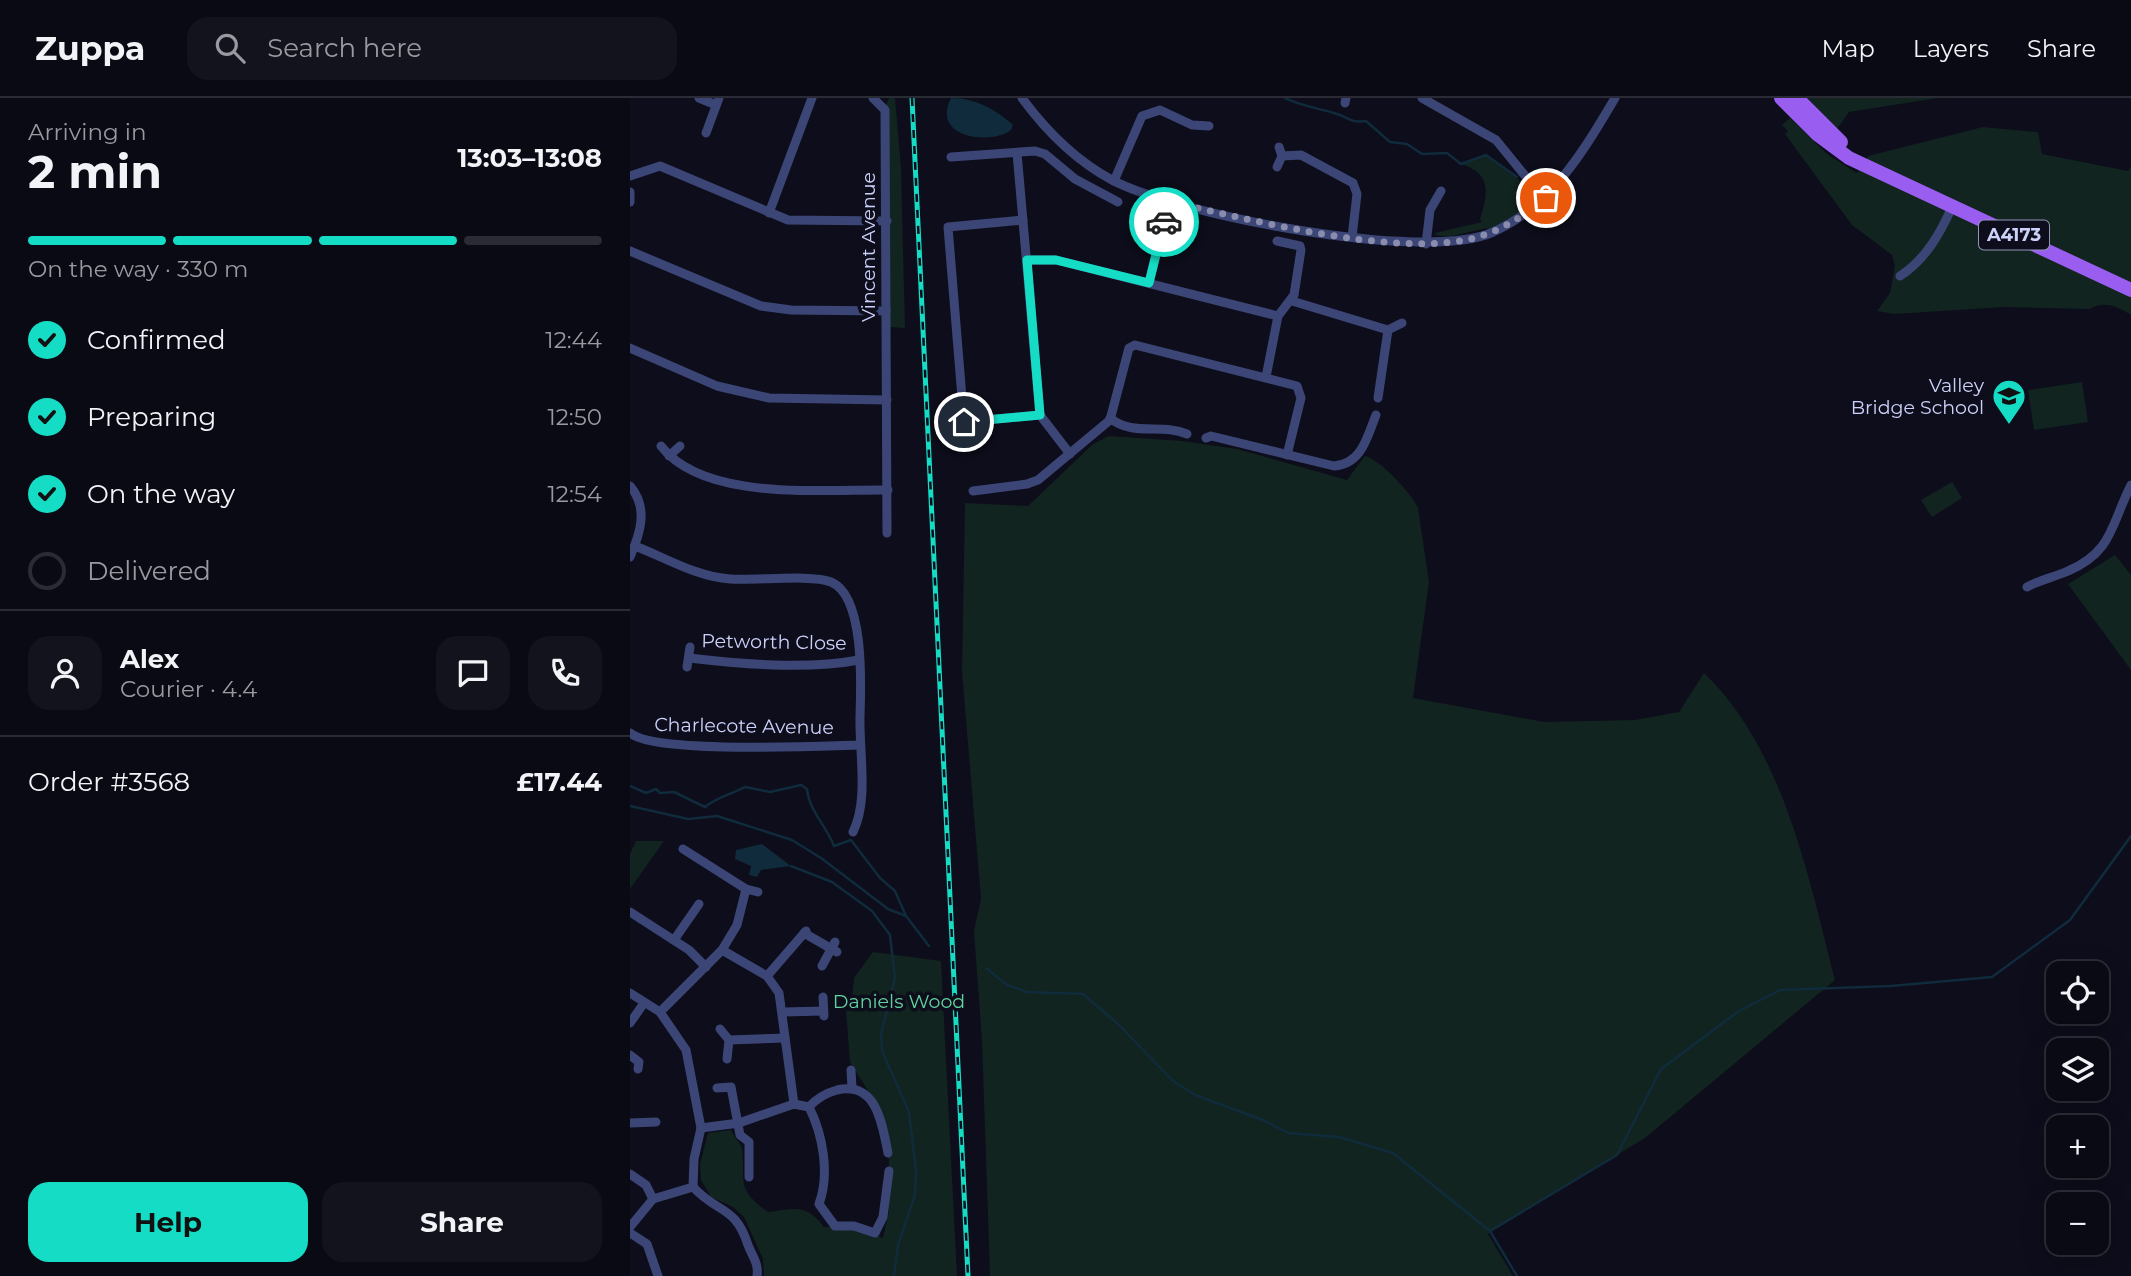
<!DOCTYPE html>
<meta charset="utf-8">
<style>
body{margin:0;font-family:Montserrat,sans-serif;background:#13131d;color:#f1f3f6;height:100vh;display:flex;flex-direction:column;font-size:26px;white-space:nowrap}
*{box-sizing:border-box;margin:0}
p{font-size:23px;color:#999aa0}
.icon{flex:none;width:38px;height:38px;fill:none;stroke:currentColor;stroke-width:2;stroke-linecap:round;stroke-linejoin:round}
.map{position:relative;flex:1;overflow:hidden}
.drawer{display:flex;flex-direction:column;background:#0a0a14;width:630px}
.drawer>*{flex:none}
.tools{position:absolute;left:1416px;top:863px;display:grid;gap:14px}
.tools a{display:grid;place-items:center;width:63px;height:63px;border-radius:14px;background:#0a0a14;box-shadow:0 7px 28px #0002,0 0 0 2px #2a2b34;font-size:35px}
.pin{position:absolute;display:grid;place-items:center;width:60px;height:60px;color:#fff;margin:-30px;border:4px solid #fff;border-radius:50%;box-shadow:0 2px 7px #0007}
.courier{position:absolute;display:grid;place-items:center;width:70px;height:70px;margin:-35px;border:5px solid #15ddc5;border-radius:50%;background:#fff;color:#222;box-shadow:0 2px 9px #0007}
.summary em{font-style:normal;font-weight:700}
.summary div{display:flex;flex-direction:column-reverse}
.summary{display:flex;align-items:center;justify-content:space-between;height:119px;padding:0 28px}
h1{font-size:46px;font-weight:700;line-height:52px}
.bar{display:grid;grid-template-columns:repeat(4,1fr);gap:10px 7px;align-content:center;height:84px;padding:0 28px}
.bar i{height:9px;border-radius:5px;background:#2a2b34}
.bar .active{background:#15ddc5}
.bar p{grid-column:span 4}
.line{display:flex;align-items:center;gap:18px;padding:0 28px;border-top:2px solid #2a2b34}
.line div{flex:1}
.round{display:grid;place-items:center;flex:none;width:74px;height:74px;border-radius:21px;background:#13131d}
ol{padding:0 28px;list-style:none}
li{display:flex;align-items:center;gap:21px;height:77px}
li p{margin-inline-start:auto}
li .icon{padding:7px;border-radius:50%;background:#15ddc5;color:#111;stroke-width:4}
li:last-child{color:#999aa0}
li i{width:38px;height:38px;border:4px solid #2a2b34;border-radius:50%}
.action{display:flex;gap:14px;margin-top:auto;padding:14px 28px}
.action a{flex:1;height:80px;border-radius:21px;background:#15ddc5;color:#111;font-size:28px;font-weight:700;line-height:80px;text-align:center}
.action a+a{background:#13131d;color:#f1f3f6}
header{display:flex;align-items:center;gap:42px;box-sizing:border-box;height:98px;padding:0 35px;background:#0a0a14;border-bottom:2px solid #2a2b34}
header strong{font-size:33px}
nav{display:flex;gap:38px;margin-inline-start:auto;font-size:24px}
.search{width:490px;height:63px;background:#13131d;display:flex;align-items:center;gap:18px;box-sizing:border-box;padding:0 24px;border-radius:21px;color:#999aa0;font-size:26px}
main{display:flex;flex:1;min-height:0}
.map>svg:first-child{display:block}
.green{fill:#11241f}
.water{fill:#102b3c}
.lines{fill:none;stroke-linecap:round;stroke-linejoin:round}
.stream{stroke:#102b3c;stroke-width:2.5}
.minor{stroke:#3c4676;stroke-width:9}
.primary{stroke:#995df0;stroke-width:14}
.rail-casing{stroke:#15ddc5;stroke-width:5}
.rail{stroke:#0d0d1b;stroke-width:2.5;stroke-dasharray:8;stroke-linecap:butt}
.done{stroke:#898cac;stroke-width:7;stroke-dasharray:0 12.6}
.route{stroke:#15ddc5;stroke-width:9}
.labels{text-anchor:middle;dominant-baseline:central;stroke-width:7;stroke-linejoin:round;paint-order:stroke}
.shield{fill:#0d0d1b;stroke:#9396b7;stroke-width:2}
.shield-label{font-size:18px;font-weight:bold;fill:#ccd1fa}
.street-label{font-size:19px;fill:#ccd1fa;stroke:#0d0d1b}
.poi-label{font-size:19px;fill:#ccd1fa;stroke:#0d0d1b;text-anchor:end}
.park-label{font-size:19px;fill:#60d29d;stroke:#0d0d1b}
</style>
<header>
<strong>Zuppa</strong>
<div class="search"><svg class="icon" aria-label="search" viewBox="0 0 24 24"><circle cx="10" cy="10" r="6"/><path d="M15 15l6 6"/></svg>Search here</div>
<nav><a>Map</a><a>Layers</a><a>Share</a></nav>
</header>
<main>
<section class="drawer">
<div class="summary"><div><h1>2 min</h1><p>Arriving in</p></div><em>13:03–13:08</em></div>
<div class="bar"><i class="active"></i><i class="active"></i><i class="active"></i><i></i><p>On the way · 330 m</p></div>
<ol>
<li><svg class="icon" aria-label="check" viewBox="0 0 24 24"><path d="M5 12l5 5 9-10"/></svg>Confirmed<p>12:44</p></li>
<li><svg class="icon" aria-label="check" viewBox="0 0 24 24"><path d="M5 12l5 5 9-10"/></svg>Preparing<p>12:50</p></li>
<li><svg class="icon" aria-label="check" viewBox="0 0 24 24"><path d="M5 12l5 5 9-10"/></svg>On the way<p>12:54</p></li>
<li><i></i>Delivered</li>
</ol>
<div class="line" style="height:126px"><a class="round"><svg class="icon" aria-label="person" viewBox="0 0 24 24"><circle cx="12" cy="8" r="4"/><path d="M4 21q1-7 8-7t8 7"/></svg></a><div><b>Alex</b><p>Courier · 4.4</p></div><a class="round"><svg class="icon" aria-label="chat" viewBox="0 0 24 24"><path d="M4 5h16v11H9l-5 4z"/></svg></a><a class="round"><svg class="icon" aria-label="phone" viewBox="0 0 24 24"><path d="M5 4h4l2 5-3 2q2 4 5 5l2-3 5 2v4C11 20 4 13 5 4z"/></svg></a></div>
<div class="line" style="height:91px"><div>Order #3568</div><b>£17.44</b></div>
<div class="action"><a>Help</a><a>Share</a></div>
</section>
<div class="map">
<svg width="1501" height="1178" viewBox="0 0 1501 1178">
<rect width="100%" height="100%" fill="#0d0d1b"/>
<!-- green -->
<g class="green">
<path d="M259 0H265L271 70 275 230 260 229 256 7Z"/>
<path d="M1177 0H1308L1219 14 1207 31Z"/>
<path d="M1160 20 1197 56 1227 75 1238 58 1353 29 1408 34 1412 56 1498 73 1501 68V217C1488 209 1475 202 1460 211L1374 209 1264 216 1247 213 1260 195 1265 168 1262 157 1222 127 1155 36 1158 33 1152 27Z"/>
<path d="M856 57 914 101 861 135 857 130 818 139 806 137 805 135 852 124 850 121C858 96 862 75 831 66Z"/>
<path d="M1452 284 1458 324 1404 332 1398 292Z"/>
<path d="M479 338 552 343 607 351 717 382 735 358C751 362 781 395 788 410L799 484 783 600 914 624 1005 622 1049 614 1074 575C1153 650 1179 780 1205 882L1015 1040 858 1136 883 1178H360L352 943 344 833 351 801 332 574 335 405 398 408 463 346Z"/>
<path d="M1322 384 1332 400 1302 419 1291 402Z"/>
<path d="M1485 457 1501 477V572L1438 486Z"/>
<path d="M6 743H34L0 791V756Z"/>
<path d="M243 854 311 863 327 1178H134L133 1161 114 1119 103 1109 81 1099 71 1082 70 1066 78 1035 101 1032C104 1040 111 1044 112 1051 116 1085 105 1090 138 1114 166 1111 175 1105 194 1129L224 1128 253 1140 259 1113V1063L254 1018 220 964 216 913 221 912 224 880Z"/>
</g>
<!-- water -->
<g class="water">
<path d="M321 0C345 0 365 11 383 27L381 32C362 47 300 41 321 0Z"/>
<path d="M132 746 161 768 131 772 127 779 119 777 121 768 105 761 106 752Z"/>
</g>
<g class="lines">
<!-- stream -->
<g class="stream">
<path d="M655 0C671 8 687 10 704 15 720 19 717 25 736 23L760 44 777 46 792 56 817 55 831 66 856 57 887 79"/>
<path d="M0 688 16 695 26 691 30 695 44 694 75 709C87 699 102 696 115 689L140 694 171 687 177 691C179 713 196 727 204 748L221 742 250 780 265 793 276 818 299 848"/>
<path d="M0 708 58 721 87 718 162 742 191 760 258 811 276 818"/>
<path d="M161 768 202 784 242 813 260 837 265 880 251 936 252 953 279 1014 286 1073 285 1097 268 1147 264 1178"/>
<path d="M356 870 377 887 397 894 453 896 488 926 543 983 565 997 633 1022 658 1035 709 1039 763 1055 860 1133 887 1178"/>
<path d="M860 1133 987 1057 1031 971 1109 913 1150 892 1261 888 1362 879 1440 822 1501 738"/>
</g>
<!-- minor -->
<g class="minor">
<path d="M69 0 86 7"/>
<path d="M243 0 255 12 257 435"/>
<path d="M392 0C417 34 445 62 482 82 549 117 792 164 861 135 921 109 953 54 985 0"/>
<path d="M792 0 866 42 914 101"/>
<path d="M715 5 716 0"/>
<path d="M76 35 89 0"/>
<path d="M387 55 410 317"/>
<path d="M652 58 671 57 723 85 727 96 722 139"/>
<path d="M321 59 405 53 415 56 445 81 488 104"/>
<path d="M647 69 652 58 649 49"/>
<path d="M0 78 30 68 158 122 257 123"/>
<path d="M484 83 512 18 530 12 562 27 579 28"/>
<path d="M0 94V104"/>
<path d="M139 115 182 0"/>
<path d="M393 122 318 129 334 324 410 317"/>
<path d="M796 146 800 112 811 93"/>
<path d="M0 153 131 208 161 212 256 213"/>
<path d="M397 162H426L648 218"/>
<path d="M1270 178C1295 162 1310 136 1322 109"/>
<path d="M519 185 539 104"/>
<path d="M662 203 758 232"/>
<path d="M0 250 87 288 139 300 257 302"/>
<path d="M636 279 648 218 664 197 671 152 670 148 647 143"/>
<path d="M748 300 758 232 772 225"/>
<path d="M410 317 440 356"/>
<path d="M480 320C503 339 531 325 557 336"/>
<path d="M576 340 581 338 704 368C732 366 737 339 746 317"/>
<path d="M31 348C74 404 193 391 258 392"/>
<path d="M39 358 50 348"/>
<path d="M0 388C19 410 10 436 0 459"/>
<path d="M343 393 397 386 408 382 480 322 499 250 505 247 667 288 671 300 657 357"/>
<path d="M5 448C36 460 67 479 100 481 124 483 182 476 201 484 235 498 231 587 230 618 229 655 239 702 223 734"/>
<path d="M1397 489C1409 482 1425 479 1438 473 1483 454 1481 426 1501 387"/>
<path d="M59 560C111 566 176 572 229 562"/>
<path d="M57 569 60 549"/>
<path d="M0 635C24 656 190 648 230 647"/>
<path d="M116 791 128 794"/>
<path d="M0 814 59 852 76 869"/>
<path d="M174 835 207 854"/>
<path d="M44 842 69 806"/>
<path d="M92 852 137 878 149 895 164 1006"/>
<path d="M192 868 205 844"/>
<path d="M137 878 176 833"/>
<path d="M0 895 30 914 56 952 71 1030 64 1061 63 1089"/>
<path d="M193 899 194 918"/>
<path d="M30 914 92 852 107 827 116 791 53 751"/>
<path d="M154 914 193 913"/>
<path d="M0 925 14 905"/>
<path d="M90 931 99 942 97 961"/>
<path d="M99 942 155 940"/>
<path d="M0 957 9 964 8 971"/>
<path d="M221 972 222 990"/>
<path d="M87 990 101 989 110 1037 119 1044V1079"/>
<path d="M179 1009C187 1000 196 995 207 992 247 983 252 1026 258 1055"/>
<path d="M0 1025 26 1024"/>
<path d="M71 1030 109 1025 164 1006 179 1009C193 1037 200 1076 189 1106L205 1128H224L245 1135 253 1119 259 1073"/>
<path d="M0 1076 16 1087 23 1101"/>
<path d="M63 1089C88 1116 105 1107 118 1147 122 1158 129 1165 127 1178"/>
<path d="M0 1129 23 1101 63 1089"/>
<path d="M0 1135 17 1146 28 1178"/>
</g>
<!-- primary -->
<g class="primary">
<path d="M1151 0 1188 37 1219 60 1501 192"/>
<path d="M1167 0 1211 44"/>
</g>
<defs>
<path id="rail" d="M282 0 338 1178"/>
</defs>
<!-- rail casing -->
<use href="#rail" class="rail-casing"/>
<!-- rail -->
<use href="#rail" class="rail"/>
</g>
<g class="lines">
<!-- done -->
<path class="done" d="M534 124 539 104C622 121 759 159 841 141 869 134 894 118 916 100"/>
<!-- route -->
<path class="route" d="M334 324 410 317 397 162H426L519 185 534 124"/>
</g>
<!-- icons -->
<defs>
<symbol id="school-pin" viewBox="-11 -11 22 30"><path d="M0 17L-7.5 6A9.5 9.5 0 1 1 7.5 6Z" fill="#15ddc5" stroke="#0d0d1b"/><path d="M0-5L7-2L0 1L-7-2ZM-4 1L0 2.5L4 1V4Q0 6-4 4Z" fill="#111"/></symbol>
</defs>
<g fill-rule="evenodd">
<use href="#school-pin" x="1360" y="279" width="38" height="52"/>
</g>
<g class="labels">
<!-- shield labels -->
<rect class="shield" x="1349" y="122.5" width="70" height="29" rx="5"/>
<g class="shield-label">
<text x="1384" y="137">A4173</text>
</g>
<!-- street labels -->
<g class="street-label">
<text transform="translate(238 149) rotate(-90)">Vincent Avenue</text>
<text transform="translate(144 544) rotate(1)">Petworth Close</text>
<text transform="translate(114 628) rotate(1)">Charlecote Avenue</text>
</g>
<!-- poi labels -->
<g class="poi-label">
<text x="1354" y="287">Valley<tspan x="1354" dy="22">Bridge School</tspan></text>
</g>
<!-- park labels -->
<g class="park-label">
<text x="269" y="903">Daniels Wood</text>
</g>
</g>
</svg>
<div class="tools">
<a><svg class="icon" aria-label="locate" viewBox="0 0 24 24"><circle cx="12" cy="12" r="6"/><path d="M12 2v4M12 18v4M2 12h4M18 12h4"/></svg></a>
<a><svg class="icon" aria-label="layers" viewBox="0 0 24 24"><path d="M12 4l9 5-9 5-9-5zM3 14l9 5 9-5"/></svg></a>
<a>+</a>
<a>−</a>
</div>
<div class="pin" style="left:916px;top:100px;background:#ea580c"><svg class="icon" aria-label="bag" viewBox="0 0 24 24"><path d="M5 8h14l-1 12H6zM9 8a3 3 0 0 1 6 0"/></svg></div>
<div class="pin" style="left:334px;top:324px;background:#1f2937"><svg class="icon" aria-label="home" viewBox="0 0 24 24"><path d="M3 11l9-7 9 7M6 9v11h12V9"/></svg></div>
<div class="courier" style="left:534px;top:124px"><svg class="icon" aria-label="car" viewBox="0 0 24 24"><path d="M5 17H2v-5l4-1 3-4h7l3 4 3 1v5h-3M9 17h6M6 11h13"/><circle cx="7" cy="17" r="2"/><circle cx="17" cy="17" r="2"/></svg></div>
</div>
</main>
